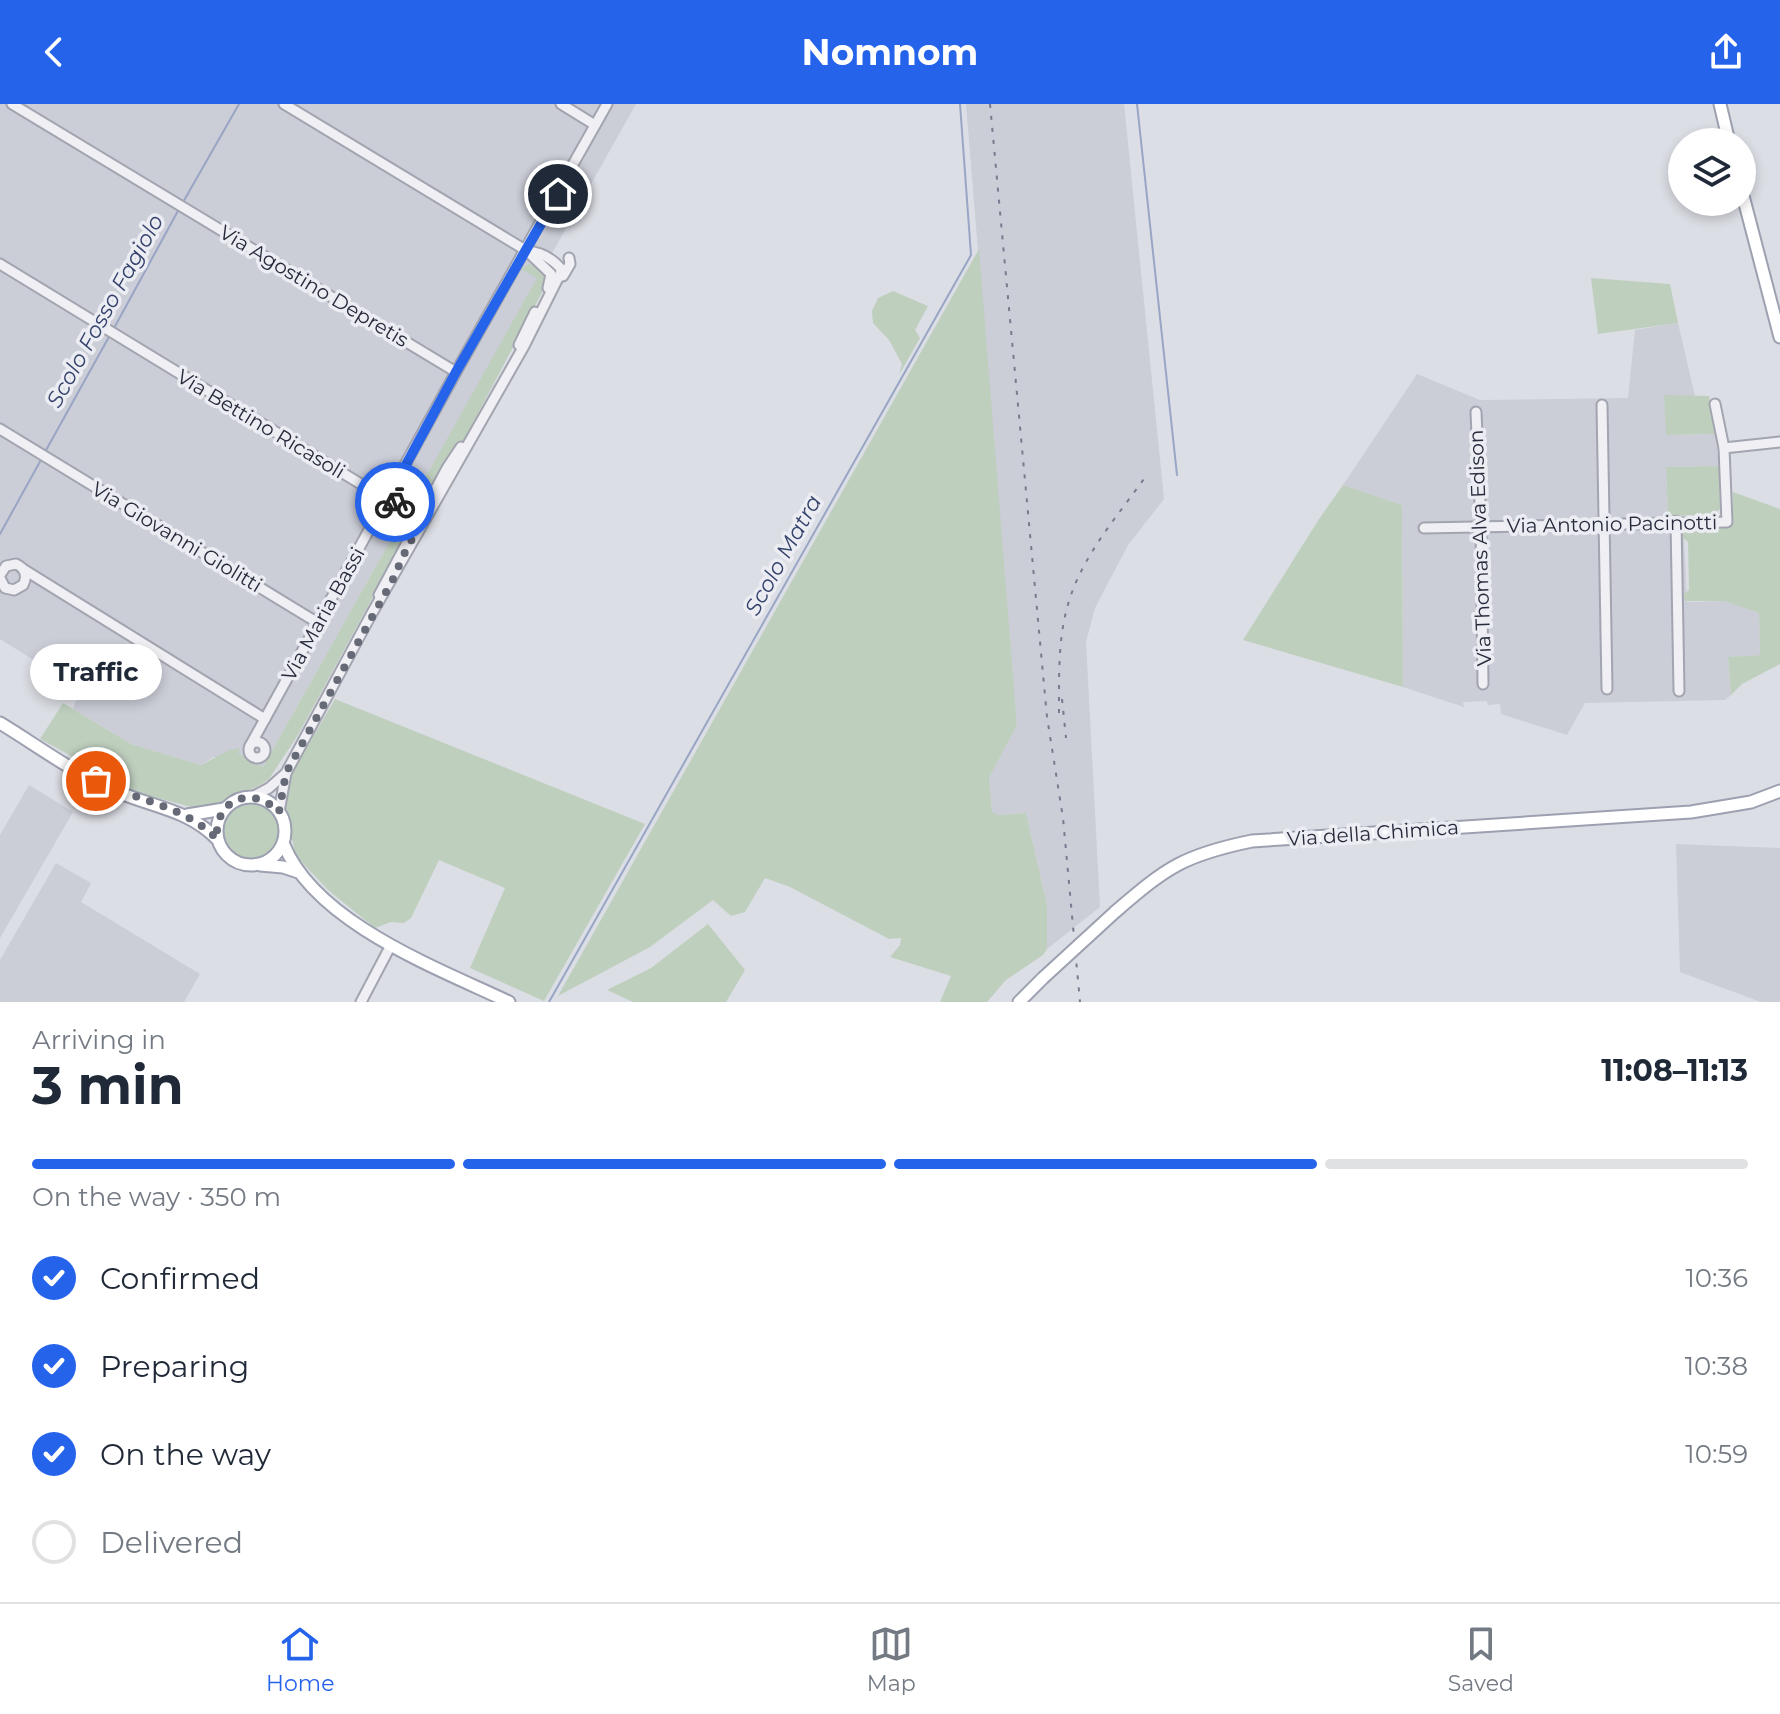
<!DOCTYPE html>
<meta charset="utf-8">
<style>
body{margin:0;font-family:Montserrat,sans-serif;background:#f6f6f7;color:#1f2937;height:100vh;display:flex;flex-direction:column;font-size:30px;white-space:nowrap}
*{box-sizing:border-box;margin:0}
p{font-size:26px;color:#747a83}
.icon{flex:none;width:44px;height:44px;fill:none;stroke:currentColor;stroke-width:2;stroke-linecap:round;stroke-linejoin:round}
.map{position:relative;height:898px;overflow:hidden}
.drawer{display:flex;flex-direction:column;background:#fff;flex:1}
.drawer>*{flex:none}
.buttons{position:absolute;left:1668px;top:24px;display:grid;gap:16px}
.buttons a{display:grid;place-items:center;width:88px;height:88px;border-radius:50%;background:#fff;box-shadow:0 4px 12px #0003;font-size:40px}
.pin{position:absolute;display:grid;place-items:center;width:68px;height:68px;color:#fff;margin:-34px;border:4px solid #fff;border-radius:50%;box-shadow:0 2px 8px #0007}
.courier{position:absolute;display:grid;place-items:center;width:80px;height:80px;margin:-40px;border:6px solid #2563eb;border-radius:50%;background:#fff;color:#222;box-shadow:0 2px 10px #0007}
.bubble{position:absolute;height:56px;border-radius:28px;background:#fff;box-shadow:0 4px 12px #0003;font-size:26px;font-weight:700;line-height:56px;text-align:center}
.head em{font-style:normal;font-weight:700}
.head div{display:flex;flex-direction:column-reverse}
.head{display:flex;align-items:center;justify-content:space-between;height:136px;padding:0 32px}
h1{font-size:52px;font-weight:700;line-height:60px}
.bar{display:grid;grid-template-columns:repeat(4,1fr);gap:12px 8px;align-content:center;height:96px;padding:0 32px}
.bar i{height:10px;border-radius:6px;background:#e0e1e3}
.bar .active{background:#2563eb}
.bar p{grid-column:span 4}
ol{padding:0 32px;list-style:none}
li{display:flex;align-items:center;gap:24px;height:88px}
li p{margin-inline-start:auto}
li .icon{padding:8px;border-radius:50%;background:#2563eb;color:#fff;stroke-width:4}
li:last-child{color:#747a83}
li i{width:44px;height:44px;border:4px solid #e0e1e3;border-radius:50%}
header{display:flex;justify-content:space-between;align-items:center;height:104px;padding:0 32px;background:#2563eb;color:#fff;font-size:36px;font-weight:700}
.tabs{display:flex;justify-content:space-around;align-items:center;height:112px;border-top:2px solid #e0e1e3;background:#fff;font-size:22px;color:#747a83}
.tabs a{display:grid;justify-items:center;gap:4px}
.tabs .active{color:#2563eb}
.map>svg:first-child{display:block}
.built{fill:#cbcdd7}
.green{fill:#bfcfbe}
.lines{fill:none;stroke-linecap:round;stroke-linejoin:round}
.stream{stroke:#99a5c4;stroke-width:2}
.minor-casing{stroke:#a2a4af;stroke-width:13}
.major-casing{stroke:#9ca0b0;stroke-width:15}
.minor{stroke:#efeff4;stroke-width:9}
.major{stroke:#fff;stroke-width:11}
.rail{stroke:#777b8e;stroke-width:2;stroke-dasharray:4 8;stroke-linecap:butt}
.major-bridge-casing{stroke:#9ca0b0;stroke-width:15;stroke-linecap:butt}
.major-bridge{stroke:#fff;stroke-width:11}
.done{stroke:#666976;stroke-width:8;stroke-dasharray:0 14.4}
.route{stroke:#2563eb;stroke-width:10}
.labels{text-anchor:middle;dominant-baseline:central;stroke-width:7;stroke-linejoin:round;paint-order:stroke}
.street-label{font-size:20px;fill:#272a3b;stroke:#ebedf3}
.water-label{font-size:22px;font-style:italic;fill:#34426c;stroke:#ebedf3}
</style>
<header><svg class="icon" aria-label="back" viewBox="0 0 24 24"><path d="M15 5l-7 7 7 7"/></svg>Nomnom<svg class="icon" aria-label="share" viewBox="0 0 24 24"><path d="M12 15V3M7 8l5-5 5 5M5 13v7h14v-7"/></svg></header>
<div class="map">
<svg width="1780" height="898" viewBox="0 0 1780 898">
<rect width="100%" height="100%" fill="#dcdee5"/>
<!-- built -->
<g class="built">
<path d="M0 0H636L263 663 213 653 201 661 131 640 73 605 80 585 0 535Z"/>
<path d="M966 0H1124L1164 395 1128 441 1095 504 1086 538 1100 803 1047 845V801L1026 709 996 711 992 707 989 674 1017 621Z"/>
<path d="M1678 219 1695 292H1664L1667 331 1715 330 1719 362 1666 363 1668 412H1683L1687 498 1724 497 1759 509 1760 551 1728 553 1731 591 1725 596 1585 599 1567 631 1501 610 1500 600 1488 601 1487 597 1463 598 1464 603 1403 583 1402 401 1343 381 1417 270 1480 296 1628 294 1635 226Z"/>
<path d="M29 681 73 708 0 834V731Z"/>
<path d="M1676 740 1780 744V898H1761L1680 868Z"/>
<path d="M56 759 91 779 81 798 200 870 184 898H0V856Z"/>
</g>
<!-- green -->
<g class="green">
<path d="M979 145 1017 621 989 674 992 707 997 711 1026 709 1047 801V845L1043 851 1006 876 987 898H940L951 872 890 853 900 841 901 834 889 835 790 783 765 774 745 808 731 812 713 796 650 843 558 892Z"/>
<path d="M530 160 546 170V181L465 334 423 399C412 405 396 399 398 384L415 392 537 174 521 165Z"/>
<path d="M1591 174 1670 180 1678 219 1598 230Z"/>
<path d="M893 187 928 202 915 226 920 234 899 271 902 260 889 236 873 219 872 207 878 194Z"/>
<path d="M1664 291 1709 292 1715 330 1666 331Z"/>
<path d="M1719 362 1720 405 1713 411 1668 412 1666 363Z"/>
<path d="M1343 381 1402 401 1403 583 1243 536 1319 415Z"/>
<path d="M1733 388 1780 405V560L1742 580 1731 591 1728 553 1760 551 1759 509 1724 497H1685L1683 491 1689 486 1688 438 1683 434V430L1690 424 1731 422 1733 418Z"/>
<path d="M389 409 405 416 408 424 407 430 298 631 269 675 257 683 233 691 217 702 203 705 191 703 139 689 116 680 86 660 40 635 63 599 131 640 201 661 229 646 240 644 238 649 263 663 398 423 382 414Z"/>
<path d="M335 595 645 720 544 897 470 864 505 784 439 756 411 814 404 819 391 818 375 824 328 786 296 752 291 731V718L285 702 284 690 289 674Z"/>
<circle cx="251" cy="727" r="30"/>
<path d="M708 820 745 866 726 898H633L607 886 651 864Z"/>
</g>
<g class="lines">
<!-- stream -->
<g class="stream">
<path d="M1137 0 1177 371"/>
<path d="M182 100 239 0"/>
<path d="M113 226 179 105"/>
<path d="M45 348 110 231"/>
<path d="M0 430 42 354"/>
<path d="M549 898 971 151 960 0"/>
</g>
<defs>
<g id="minor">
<path d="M12 0 456 268"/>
<path d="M561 0 595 21"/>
<path d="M527 147 551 170 548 184"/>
<path d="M0 160 387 396 409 403 420 413"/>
<path d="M563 172 570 160 569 154"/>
<path d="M519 241 535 208"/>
<path d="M1715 300 1724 344"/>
<path d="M1602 301 1607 585"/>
<path d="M1476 308 1481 423 1483 580"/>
<path d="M0 325 318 519"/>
<path d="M387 396C395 406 406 416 420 413"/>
<path d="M1676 417 1679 587"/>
<path d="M1424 424 1727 418 1724 344 1780 338"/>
<path d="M23 465 265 615"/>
<path d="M0 471 6 462 16 460C25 464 28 472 23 481L14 486 5 484 0 474"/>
<path d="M379 491 447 364 461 343"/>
<circle cx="257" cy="646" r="8"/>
<path d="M250 642 456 268 607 0"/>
<path d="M254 692 269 684 286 669"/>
<path d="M279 708 286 669 372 509 524 242 562 166C553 155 541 148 527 147L284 0"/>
<path d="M361 898 391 841"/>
</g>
<g id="major">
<path d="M1720 0 1729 38"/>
<path d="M1742 88 1780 233"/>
<path d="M0 619C38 642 76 671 118 688 153 703 189 706 217 735"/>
<circle cx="251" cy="727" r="34"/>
<path d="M187 711 224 705"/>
<path d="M284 741C316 819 437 864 509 898"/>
<path d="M260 761 283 763 298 768"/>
<path d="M1115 808C1167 763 1184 751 1252 737L1691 708 1751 698 1780 687"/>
<path d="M1019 898 1043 874"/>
</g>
</defs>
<!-- minor casing -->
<use href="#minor" class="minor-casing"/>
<!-- major casing -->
<use href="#major" class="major-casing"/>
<!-- minor -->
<use href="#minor" class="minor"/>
<!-- major -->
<use href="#major" class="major"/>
<!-- rail -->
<g class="rail">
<path d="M990 0 1047 613 1063 714 1080 898"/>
<path d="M1062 595 1066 634"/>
<path d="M1059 609C1059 574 1058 537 1067 504 1080 454 1117 413 1146 372"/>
</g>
<defs>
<path id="major-bridge" d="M1043 874 1115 808"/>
</defs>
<!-- major-bridge casing -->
<use href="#major-bridge" class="major-bridge-casing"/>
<!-- major-bridge -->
<use href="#major-bridge" class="major-bridge"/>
</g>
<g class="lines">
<!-- done -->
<path class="done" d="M96 677C136 696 185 702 217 735 214 695 252 680 279 708L286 669 397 468 400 458 422 416 416 407 395 398"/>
<!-- route -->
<path class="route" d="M395 398 387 396 456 268 558 90"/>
</g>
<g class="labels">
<!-- street labels -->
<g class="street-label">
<text transform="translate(314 182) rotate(31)">Via Agostino Depretis</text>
<text transform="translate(261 320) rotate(31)">Via Bettino Ricasoli</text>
<text transform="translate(1612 420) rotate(-1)">Via Antonio Pacinotti</text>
<text transform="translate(177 433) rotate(31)">Via Giovanni Giolitti</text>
<text transform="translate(1480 444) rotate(-92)">Via Thomas Alva Edison</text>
<text transform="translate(323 510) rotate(-61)">Via Maria Bassi</text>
<text transform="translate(1373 729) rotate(-4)">Via della Chimica</text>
</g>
<!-- water labels -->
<g class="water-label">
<text transform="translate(105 207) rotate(-61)">Scolo Fosso Fagiolo</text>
<text transform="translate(783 451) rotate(-61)">Scolo Matra</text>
</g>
</g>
</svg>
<div class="buttons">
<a><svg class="icon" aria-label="layers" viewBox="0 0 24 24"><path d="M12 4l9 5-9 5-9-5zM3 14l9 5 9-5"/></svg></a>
</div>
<div class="pin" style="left:96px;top:677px;background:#ea580c"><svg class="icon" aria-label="bag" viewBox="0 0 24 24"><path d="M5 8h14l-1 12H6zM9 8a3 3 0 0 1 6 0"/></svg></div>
<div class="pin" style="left:558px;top:90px;background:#1f2937"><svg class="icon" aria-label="home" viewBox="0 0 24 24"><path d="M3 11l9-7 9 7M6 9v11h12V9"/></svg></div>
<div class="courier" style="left:395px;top:398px"><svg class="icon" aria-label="bike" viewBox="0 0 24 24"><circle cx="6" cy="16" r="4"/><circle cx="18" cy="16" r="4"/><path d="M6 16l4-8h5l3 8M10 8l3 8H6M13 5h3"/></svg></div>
<div class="bubble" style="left:30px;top:540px;width:132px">Traffic</div>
</div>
<section class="drawer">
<div class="head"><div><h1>3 min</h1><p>Arriving in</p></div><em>11:08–11:13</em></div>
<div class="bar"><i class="active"></i><i class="active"></i><i class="active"></i><i></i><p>On the way · 350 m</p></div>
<ol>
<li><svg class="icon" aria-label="check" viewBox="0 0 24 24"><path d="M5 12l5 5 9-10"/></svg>Confirmed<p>10:36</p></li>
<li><svg class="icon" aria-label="check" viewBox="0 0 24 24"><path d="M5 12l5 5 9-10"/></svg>Preparing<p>10:38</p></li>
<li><svg class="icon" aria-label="check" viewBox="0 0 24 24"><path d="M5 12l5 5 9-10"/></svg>On the way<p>10:59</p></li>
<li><i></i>Delivered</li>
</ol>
</section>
<nav class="tabs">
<a class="active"><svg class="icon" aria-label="home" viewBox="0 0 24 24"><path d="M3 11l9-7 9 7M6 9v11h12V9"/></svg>Home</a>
<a><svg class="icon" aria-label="map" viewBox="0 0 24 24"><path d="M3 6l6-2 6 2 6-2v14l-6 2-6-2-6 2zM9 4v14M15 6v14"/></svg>Map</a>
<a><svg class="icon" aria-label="saved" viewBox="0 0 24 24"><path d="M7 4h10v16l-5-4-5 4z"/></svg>Saved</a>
</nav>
